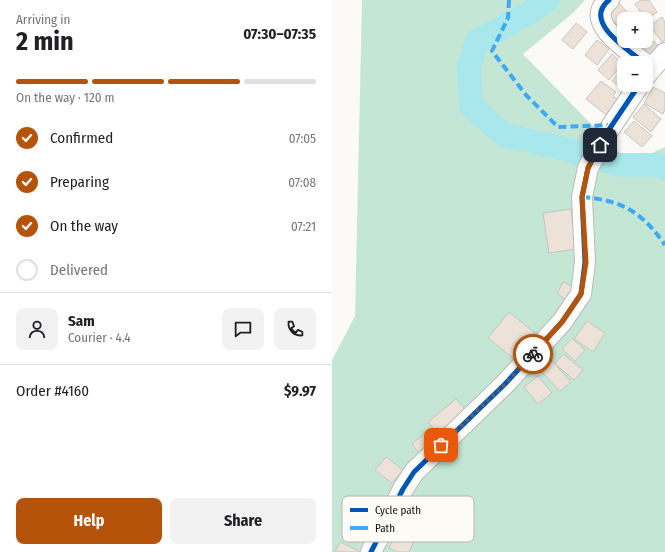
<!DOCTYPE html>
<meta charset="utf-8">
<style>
body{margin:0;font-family:"Fira Sans Condensed",sans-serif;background:#f2f2f2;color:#202124;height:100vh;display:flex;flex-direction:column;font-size:15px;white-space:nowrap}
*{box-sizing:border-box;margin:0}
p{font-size:13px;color:#757577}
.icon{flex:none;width:22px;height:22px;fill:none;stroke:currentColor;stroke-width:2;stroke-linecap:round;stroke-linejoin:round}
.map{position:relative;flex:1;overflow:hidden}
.drawer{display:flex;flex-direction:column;background:#fff;width:332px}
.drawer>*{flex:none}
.controls{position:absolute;left:285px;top:12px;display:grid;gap:8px}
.controls a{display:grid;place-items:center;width:36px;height:36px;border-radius:8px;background:#fff;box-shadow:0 2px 6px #0003;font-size:20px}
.pin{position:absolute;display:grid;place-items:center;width:34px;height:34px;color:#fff;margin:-17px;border-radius:8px;box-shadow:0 2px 6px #0006}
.courier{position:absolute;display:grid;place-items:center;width:40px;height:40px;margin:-20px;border:3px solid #b45309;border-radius:50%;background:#fff;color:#222;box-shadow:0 1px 5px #0007}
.head em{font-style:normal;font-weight:700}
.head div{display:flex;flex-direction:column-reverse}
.head{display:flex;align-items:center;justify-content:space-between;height:68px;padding:0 16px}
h1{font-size:26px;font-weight:700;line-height:30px}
.bar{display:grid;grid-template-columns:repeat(4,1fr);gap:6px 4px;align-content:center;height:48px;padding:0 16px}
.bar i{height:5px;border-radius:3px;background:#e0e0e0}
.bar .active{background:#b45309}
.bar p{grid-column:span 4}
.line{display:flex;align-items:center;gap:10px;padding:0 16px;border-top:1px solid #e0e0e0}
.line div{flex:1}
.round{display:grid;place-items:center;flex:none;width:42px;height:42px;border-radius:8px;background:#f2f2f2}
ol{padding:0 16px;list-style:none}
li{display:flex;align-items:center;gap:12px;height:44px}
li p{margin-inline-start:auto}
li .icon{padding:4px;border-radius:50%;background:#b45309;color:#fff;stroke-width:4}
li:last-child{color:#757577}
li i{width:22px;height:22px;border:2px solid #e0e0e0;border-radius:50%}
.action{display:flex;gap:8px;margin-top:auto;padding:8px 16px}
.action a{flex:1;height:46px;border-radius:8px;background:#b45309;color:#fff;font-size:16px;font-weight:700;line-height:46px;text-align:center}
.action a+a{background:#f2f2f2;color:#202124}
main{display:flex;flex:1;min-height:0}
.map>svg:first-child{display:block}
.green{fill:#c4e7d5}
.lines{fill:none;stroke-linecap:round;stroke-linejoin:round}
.river{stroke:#a8e7eb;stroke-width:24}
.building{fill:#ece2d7;stroke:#c6c5c2}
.minor-casing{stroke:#bbbab8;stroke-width:22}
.minor{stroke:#fffefe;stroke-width:20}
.quiet{stroke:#3fa9f5;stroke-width:4;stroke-dasharray:8 4;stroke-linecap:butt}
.cycleway-casing{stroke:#fdfbf6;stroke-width:8}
.cycleway{stroke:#0057b8;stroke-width:5}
.done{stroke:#62615f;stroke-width:4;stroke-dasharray:0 7.2}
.route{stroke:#b45309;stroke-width:5}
.key{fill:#fdfbf6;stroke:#b6b4b0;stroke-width:1}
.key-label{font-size:11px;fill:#0f0f0d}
</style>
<main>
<section class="drawer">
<div class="head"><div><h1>2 min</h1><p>Arriving in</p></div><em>07:30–07:35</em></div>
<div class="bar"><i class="active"></i><i class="active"></i><i class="active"></i><i></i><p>On the way · 120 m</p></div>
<ol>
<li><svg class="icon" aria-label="check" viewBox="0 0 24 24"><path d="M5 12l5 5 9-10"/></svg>Confirmed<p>07:05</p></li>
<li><svg class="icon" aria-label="check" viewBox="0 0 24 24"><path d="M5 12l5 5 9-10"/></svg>Preparing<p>07:08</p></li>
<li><svg class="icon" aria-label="check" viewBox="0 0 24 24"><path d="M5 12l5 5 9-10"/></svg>On the way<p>07:21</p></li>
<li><i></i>Delivered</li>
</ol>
<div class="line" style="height:72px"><a class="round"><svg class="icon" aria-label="person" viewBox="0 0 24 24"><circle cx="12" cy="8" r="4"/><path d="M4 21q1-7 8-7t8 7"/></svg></a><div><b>Sam</b><p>Courier · 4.4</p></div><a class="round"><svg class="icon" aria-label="chat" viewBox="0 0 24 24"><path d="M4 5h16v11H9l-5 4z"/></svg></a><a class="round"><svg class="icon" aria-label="phone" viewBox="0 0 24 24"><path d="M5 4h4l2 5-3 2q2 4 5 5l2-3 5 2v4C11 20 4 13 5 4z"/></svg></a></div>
<div class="line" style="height:52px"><div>Order #4160</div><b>$9.97</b></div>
<div class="action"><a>Help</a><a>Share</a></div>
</section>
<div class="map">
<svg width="333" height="552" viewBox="0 0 333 552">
<rect width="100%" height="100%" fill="#fcfaf7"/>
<!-- green -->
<path class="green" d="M30 0H253L241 13 191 54 297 163 333 147V552H0V360L23 316Z"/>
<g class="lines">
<!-- river -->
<path class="river" d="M215 0 199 12 145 41 137 67 139 106 172 135 233 149 287 165H326L333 168"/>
</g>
<!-- building -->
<g class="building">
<path d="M309 0H317L325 12 314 20 303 4Z"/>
<path d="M287 3 297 14 285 25 275 14Z"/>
<path d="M330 17 333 22V40L330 42 318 26Z"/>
<path d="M292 22V36L285 28Z"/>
<path d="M244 23 255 32 241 49 230 40Z"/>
<path d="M314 31 321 38 305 55 299 41H314Z"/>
<path d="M265 40 277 49 265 65 253 55Z"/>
<path d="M322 41 331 52 319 63 310 52Z"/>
<path d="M280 54 291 64 277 80 266 70Z"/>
<path d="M292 66V85H301L294 92 280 81Z"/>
<path d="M269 81 284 92 281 96 290 103 278 118 254 99Z"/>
<path d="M321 87 333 93V109L331 114 312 103Z"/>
<path d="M312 104 329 119 319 132 301 117Z"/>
<path d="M302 121 320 136 310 147 292 132Z"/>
<path d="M239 209 244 249 217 253 211 213Z"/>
<path d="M231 282 246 289 239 302 225 294Z"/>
<path d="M177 312 203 333 182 359 156 338Z"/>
<path d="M255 321 273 333 261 352 242 339Z"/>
<path d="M240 338 253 350 243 361 230 349Z"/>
<path d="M231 354 251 370 242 380 223 364Z"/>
<path d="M220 361 239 382 228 391 209 371Z"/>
<path d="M206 376 220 393 206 404 192 387Z"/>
<path d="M124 399 139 416 111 440 96 422Z"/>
<path d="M98 429 110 444 92 459 80 444Z"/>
<path d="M54 457 71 470 60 483 43 470Z"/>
<path d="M64 534 81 543 77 552H65L57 548Z"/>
<path d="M8 542 27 551V552H3Z"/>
</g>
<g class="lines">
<defs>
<g id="minor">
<path d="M277 0C250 22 296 49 312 63"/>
<path d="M314 75 333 53"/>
<path d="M39 552 71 489 82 472 173 384 230 322 249 294 253 262 250 197 256 168 274 134 307 85"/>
</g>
</defs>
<!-- minor casing -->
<use href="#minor" class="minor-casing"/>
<!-- minor -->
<use href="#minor" class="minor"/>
<!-- quiet -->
<g class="quiet">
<path d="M177 0 176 18 160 51 194 95 226 127 280 125"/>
<path d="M250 197C290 200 310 212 333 245"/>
</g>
<defs>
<g id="cycleway">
<path d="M277 0C250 22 296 49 312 63"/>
<path d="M39 552 71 489 82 472 173 384 230 322 249 294 253 262 250 197 256 168 274 134 307 85"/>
</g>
</defs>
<!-- cycleway casing -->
<use href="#cycleway" class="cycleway-casing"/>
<!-- cycleway -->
<use href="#cycleway" class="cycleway"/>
</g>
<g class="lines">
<!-- done -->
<path class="done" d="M109 445 173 384 201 354"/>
<!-- route -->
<path class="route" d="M201 354 230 322 249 294 254 262 250 197 256 168 268 145"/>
</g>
<!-- legend -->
<rect x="10" y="496" width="132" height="46" rx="6" class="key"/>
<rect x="18" y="508" width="18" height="4" fill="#0057b8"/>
<rect x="18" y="526" width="18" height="4" fill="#3fa9f5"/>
<g class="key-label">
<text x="43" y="514">Cycle path</text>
<text x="43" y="532">Path</text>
</g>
</svg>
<div class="controls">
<a>+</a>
<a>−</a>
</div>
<div class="pin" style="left:109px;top:445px;background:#ea580c"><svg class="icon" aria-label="bag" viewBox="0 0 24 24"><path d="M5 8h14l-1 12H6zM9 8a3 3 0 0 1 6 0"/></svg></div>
<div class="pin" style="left:268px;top:145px;background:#1f2937"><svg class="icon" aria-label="home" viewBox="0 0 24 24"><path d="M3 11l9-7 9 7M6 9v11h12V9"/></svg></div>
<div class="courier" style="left:201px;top:354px"><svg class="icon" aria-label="bike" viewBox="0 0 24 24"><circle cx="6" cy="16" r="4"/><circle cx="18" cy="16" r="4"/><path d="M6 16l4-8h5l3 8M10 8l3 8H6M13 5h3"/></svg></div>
</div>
</main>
